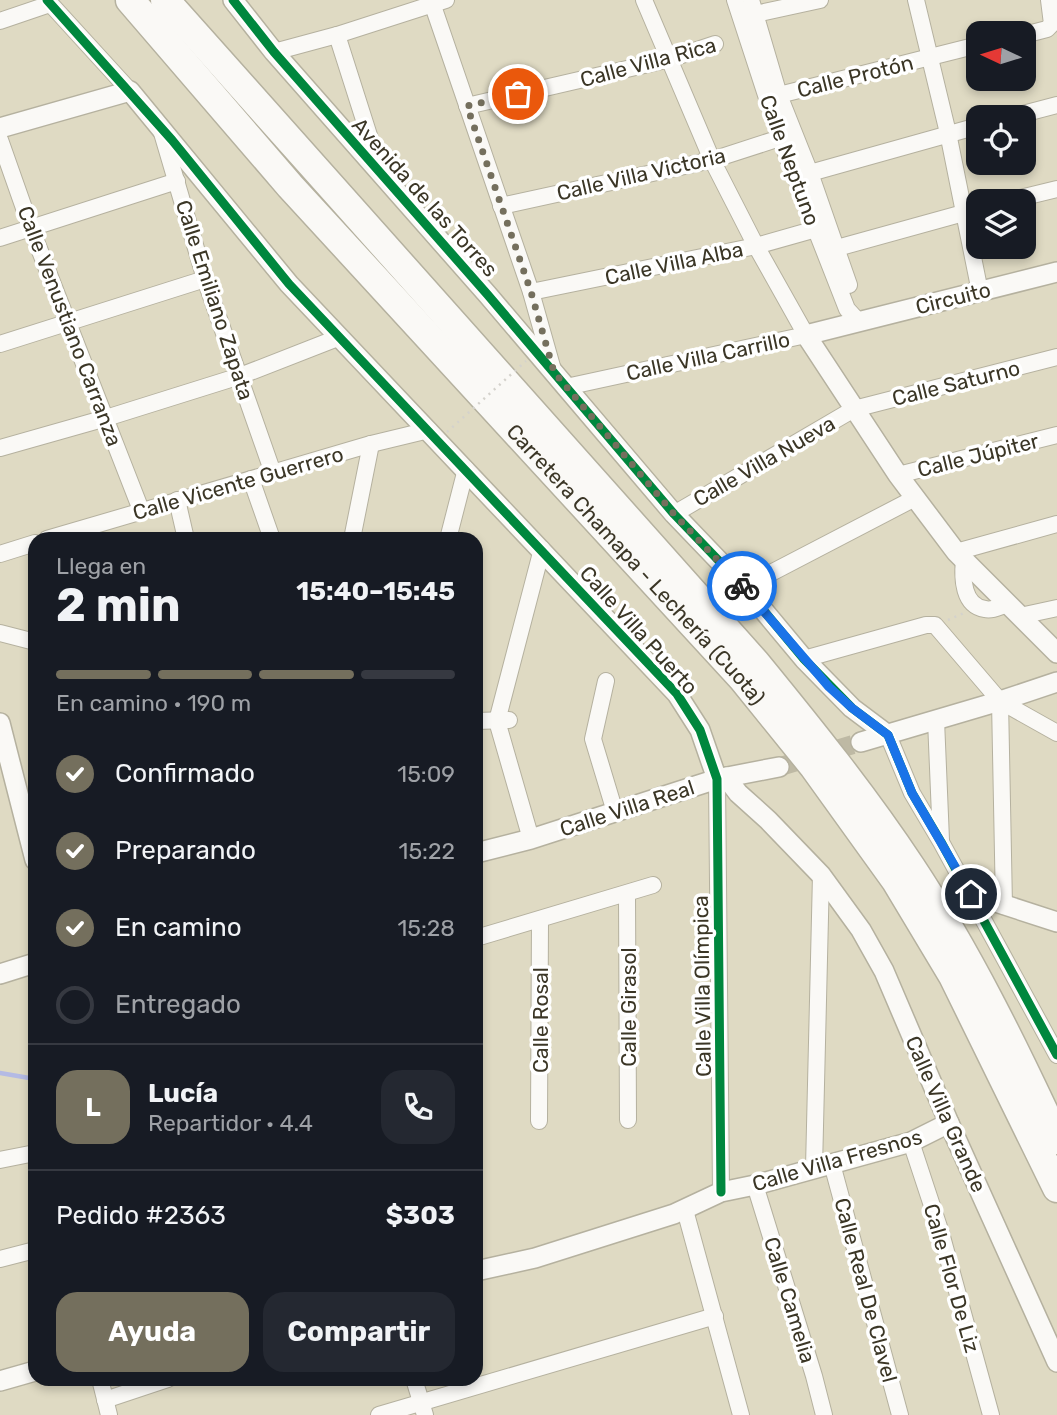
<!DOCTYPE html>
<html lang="es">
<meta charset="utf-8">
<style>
body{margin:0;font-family:Rubik,sans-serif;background:#242831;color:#f1f3f6;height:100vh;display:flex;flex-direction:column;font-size:26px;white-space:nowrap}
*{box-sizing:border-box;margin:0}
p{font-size:23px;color:#9ea1a6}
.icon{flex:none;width:38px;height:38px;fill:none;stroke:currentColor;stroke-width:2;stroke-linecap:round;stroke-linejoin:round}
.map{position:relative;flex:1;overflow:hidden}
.drawer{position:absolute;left:28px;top:532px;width:455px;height:854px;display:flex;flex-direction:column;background:#171b24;border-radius:21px;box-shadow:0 4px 10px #0003}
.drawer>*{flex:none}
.needle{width:46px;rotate:274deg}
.controls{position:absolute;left:966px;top:21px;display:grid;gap:14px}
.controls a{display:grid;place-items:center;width:70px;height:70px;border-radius:14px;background:#171b24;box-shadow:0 4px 10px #0003;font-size:35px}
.pin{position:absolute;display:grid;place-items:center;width:60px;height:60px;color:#fff;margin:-30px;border:4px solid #fff;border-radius:50%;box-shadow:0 2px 7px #0007}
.courier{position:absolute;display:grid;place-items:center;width:70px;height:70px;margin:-35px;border:5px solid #1a73e8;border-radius:50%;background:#fff;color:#222;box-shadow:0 2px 9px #0007}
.summary em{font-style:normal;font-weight:700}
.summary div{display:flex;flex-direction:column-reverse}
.summary{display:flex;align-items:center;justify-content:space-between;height:119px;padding:0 28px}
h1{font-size:46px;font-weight:700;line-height:52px}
.bar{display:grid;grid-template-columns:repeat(4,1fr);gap:10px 7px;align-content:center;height:84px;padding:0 28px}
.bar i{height:9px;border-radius:5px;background:#363941}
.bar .current{background:#746f5d}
.bar p{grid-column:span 4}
.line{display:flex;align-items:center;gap:18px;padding:0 28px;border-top:2px solid #363941}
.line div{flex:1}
.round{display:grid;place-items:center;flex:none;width:74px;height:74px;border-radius:21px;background:#242831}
ol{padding:0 28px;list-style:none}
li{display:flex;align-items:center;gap:21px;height:77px}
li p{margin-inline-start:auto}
li .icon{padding:7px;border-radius:50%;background:#746f5d;color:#fff;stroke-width:4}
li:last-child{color:#9ea1a6}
li i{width:38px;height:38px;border:4px solid #363941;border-radius:50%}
.button{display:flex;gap:14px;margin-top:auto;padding:14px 28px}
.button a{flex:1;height:80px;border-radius:21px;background:#746f5d;color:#fff;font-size:28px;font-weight:700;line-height:80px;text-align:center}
.button a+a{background:#242831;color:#f1f3f6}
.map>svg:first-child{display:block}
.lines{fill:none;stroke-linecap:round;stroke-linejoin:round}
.stream{stroke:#b4bae4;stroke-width:4.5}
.tertiary-tunnel{stroke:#beb9a4;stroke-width:19;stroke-dasharray:19 10;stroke-linecap:butt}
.minor-casing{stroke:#b5b19f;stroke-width:18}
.tertiary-casing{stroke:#b5b19f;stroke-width:22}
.motorway-casing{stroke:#b5b19f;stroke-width:31}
.path{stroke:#d4d2cc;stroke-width:2.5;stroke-dasharray:2 5;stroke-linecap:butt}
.minor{stroke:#faf9f6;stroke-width:16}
.tertiary{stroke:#faf9f6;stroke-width:19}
.motorway{stroke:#faf9f6;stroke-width:28}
.path-bridge{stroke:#d4d2cc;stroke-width:2.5;stroke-dasharray:2 5;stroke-linecap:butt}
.cycleway-casing{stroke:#fff;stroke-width:13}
.cycleway{stroke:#00873e;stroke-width:9}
.done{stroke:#746f5d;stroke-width:7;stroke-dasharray:0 12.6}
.route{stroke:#1a73e8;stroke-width:9}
.labels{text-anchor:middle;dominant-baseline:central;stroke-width:7;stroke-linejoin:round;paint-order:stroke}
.street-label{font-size:21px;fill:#3b3626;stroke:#fff}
</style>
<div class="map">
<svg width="1057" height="1415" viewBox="0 0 1057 1415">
<rect width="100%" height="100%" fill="#dfdac3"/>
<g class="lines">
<!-- stream -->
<path class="stream" d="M0 1073 35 1079"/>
<!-- tertiary-tunnel -->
<path class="tertiary-tunnel" d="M779 767 861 742"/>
<defs>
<g id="minor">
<path d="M47 0 130 91"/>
<path d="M431 0 531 292 553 370"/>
<path d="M735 0 780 138 847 309 859 322"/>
<path d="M751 0 779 95 810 173 849 285"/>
<path d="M916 0 948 133 980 292"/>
<path d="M755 14 820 0"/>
<path d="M0 21 50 4"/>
<path d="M337 35 380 170"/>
<path d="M1024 35 1047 29 1052 24 1049 0"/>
<path d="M274 52 337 35 446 0"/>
<path d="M779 95 978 45"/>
<path d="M467 106 670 59 715 44"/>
<path d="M1011 117 1057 105"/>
<path d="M162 133 205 279 273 473"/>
<path d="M0 140 31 228 141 510"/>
<path d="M810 173 978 126"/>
<path d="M1008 201 1057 189"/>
<path d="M501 206 712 160 780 138"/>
<path d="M0 238 177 181"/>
<path d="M837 248 978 209"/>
<path d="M531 292 756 246 816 229"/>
<path d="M0 344 205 279"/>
<path d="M566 387 806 335 756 246 712 160 644 0"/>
<path d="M0 448 106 418 240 376 340 337"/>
<path d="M898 475 1057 435"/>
<path d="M251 479 272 539"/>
<path d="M177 500 186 539"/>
<path d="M674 514 854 409 1057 357"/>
<path d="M47 539 371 444 429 430"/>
<path d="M352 539 371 444"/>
<path d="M448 539 466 469"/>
<path d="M956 552 1057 524"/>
<path d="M0 554 35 543"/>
<path d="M964 561C962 578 963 606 985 609 992 611 1001 606 1008 604"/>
<path d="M744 587 915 498"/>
<path d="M1020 616 1057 608"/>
<path d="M0 633 35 642"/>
<path d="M804 659 926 625H935L1000 701 1004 906"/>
<path d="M606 681 593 739 615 812"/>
<path d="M1000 701 1057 733"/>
<path d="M936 720 941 840"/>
<path d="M476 721 509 720"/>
<path d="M888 735 912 793 941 842 1057 1055"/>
<path d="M717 779 721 1192"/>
<path d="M531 839 497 721 542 549"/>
<path d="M627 895 628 1120"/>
<path d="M476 938 653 885"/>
<path d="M539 1121 540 920"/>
<path d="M911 1142 941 1233 991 1415"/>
<path d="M0 1160 35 1153"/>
<path d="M832 1164 900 1415"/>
<path d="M814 1168 821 875"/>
<path d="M755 1185 814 1376 824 1415"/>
<path d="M685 1210 741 1415"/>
<path d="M0 1259 35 1250"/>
<path d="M100 1379 109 1415"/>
<path d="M414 1379 425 1415"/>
<path d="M105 1400 168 1379"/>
<path d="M379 1415 715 1316"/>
</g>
<g id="tertiary">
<path d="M233 0 274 52 487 294 674 514 744 587 804 659 852 708 888 735"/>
<path d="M0 128 130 91 289 284 677 694 700 730 717 779"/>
<path d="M1057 272 806 335 898 475 956 552 1057 653"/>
<path d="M0 723 35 860"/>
<path d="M861 742 1000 701 1057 682"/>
<path d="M726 777 738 793 768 820 821 875 861 930 884 971 949 1123 1057 1362"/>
<path d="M476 853 531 839 717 779 779 767"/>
<path d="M971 894 1057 922"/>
<path d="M0 974 35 963"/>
<path d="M476 1271 535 1258 674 1214 721 1192 755 1185 911 1142 949 1123"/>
<path d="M0 1381 35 1371"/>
</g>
<g id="motorway">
<path id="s1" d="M130 0 290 186 742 678 814 767 896 881 953 976 1057 1188"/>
<path d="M165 0 756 663C810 729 864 796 911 867 968 953 1014 1047 1057 1140"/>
</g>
</defs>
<!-- minor casing -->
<use href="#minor" class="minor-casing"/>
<!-- tertiary casing -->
<use href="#tertiary" class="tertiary-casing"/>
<!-- motorway casing -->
<use href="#motorway" class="motorway-casing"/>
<!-- path -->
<path class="path" d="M948 620 964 613"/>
<!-- minor -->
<use href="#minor" class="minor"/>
<!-- tertiary -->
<use href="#tertiary" class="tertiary"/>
<!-- motorway -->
<use href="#motorway" class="motorway"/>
<!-- path-bridge -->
<path class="path-bridge" d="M447 432 526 361"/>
<defs>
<g id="cycleway">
<path d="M47 0 172 140 289 284 677 694 700 730 717 779 721 1192"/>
<path d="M233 0 274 52 487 294 674 514 744 587 804 659 852 708 888 735 912 793 941 842 1057 1055"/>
</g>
</defs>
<!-- cycleway casing -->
<use href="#cycleway" class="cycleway-casing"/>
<!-- cycleway -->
<use href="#cycleway" class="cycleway"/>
</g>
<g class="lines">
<!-- done -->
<path class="done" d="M518 94 467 106 531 292 554 372 674 514 742 586"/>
<!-- route -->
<path class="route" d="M742 586 829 687 852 708 888 735 912 793 971 894"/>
</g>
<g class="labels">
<!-- street labels -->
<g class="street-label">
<text transform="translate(648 62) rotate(-15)">Calle Villa Rica</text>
<text transform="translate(855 76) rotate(-14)">Calle Protón</text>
<text transform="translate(790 160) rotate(70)">Calle Neptuno</text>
<text transform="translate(641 174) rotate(-13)">Calle Villa Victoria</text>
<text transform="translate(425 197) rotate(48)">Avenida de las Torres</text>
<text transform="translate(674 263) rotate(-12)">Calle Villa Alba</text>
<text transform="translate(953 298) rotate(-14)">Circuito</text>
<text transform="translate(215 300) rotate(72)">Calle Emiliano Zapata</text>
<text transform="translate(70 326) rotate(69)">Calle Venustiano Carranza</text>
<text transform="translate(708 356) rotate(-12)">Calle Villa Carrillo</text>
<text transform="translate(956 383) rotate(-14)">Calle Saturno</text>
<text transform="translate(978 455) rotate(-14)">Calle Júpiter</text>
<text transform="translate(764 461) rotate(-30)">Calle Villa Nueva</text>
<text transform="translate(238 483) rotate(-16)">Calle Vicente Guerrero</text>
<text stroke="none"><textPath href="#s1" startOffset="758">Carretera Chamapa - Lechería (Cuota)</textPath></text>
<text transform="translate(639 630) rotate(48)">Calle Villa Puerto</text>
<text transform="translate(627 808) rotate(-18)">Calle Villa Real</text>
<text transform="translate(702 986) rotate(-91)">Calle Villa Olímpica</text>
<text transform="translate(628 1007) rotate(-90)">Calle Girasol</text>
<text transform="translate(540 1020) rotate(-90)">Calle Rosal</text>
<text transform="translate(946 1114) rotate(66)">Calle Villa Grande</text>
<text transform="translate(837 1160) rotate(-16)">Calle Villa Fresnos</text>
<text transform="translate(952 1278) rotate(74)">Calle Flor De Liz</text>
<text transform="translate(866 1290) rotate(75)">Calle Real De Clavel</text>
<text transform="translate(790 1300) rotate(73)">Calle Camelia</text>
</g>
</g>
</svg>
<div class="controls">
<a><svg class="needle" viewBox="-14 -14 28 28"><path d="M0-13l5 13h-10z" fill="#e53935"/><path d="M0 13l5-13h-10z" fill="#9ea1a6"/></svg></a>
<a><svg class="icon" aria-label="locate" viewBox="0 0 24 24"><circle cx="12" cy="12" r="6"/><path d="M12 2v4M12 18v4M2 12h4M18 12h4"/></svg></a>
<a><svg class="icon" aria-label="layers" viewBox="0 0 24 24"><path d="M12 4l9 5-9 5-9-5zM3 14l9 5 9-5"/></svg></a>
</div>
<div class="pin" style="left:518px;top:94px;background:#ea580c"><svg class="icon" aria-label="bag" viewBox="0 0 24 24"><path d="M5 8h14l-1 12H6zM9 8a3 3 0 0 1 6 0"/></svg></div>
<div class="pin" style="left:971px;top:894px;background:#1f2937"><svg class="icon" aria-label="home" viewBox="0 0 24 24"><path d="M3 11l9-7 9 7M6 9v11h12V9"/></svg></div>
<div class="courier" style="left:742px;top:586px"><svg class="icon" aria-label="bike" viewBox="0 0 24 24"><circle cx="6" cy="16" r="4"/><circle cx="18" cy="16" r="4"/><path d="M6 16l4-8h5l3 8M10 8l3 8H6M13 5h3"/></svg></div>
<section class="drawer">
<div class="summary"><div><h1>2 min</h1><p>Llega en</p></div><em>15:40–15:45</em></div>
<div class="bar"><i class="current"></i><i class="current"></i><i class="current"></i><i></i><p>En camino · 190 m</p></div>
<ol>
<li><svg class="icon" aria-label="check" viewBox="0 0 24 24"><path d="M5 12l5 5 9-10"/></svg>Confirmado<p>15:09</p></li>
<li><svg class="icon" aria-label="check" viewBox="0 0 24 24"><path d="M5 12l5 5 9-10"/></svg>Preparando<p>15:22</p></li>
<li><svg class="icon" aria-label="check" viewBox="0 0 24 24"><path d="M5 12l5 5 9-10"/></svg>En camino<p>15:28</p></li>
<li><i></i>Entregado</li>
</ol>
<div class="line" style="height:126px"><b class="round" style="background:#746f5d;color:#fff">L</b><div><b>Lucía</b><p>Repartidor · 4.4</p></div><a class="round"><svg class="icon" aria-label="phone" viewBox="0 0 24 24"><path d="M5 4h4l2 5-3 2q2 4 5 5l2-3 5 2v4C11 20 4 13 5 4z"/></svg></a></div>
<div class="line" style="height:91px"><div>Pedido #2363</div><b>$303</b></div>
<div class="button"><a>Ayuda</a><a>Compartir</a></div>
</section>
</div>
